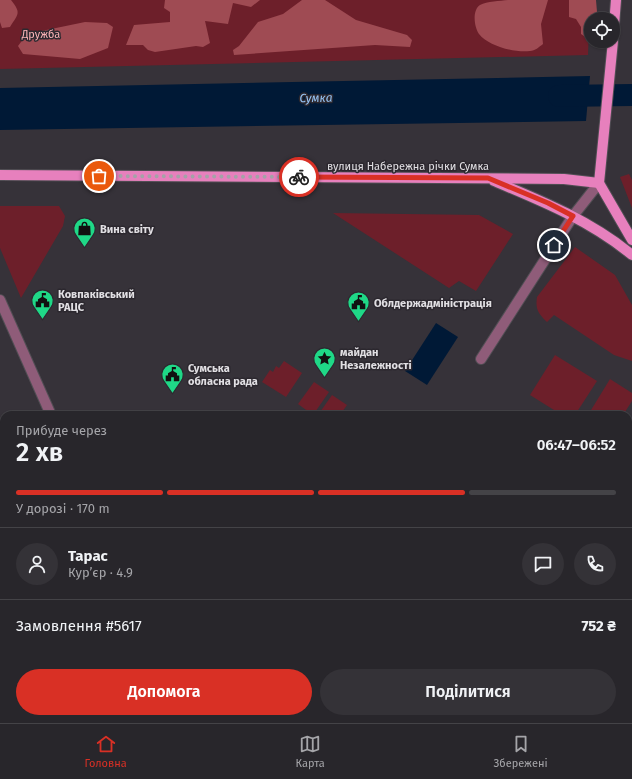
<!DOCTYPE html>
<html lang="uk">
<meta charset="utf-8">
<style>
body{margin:0;font-family:"Fira Sans",sans-serif;background:#343237;color:#f1f3f6;height:100vh;display:flex;flex-direction:column;font-size:15px;white-space:nowrap}
*{box-sizing:border-box;margin:0}
p{font-size:13px;color:#a5a5a9}
.icon{flex:none;width:22px;height:22px;fill:none;stroke:currentColor;stroke-width:2;stroke-linecap:round;stroke-linejoin:round}
.map{position:relative;flex:1;overflow:hidden}
.side{position:absolute;left:0px;top:411px;width:632px;height:312px;display:flex;flex-direction:column;background:#28262b;border-radius:12px 12px 0 0;box-shadow:0 1px 3px #0004,0 0 0 1px #444347}
.side>*{flex:none}
.fabs{position:absolute;left:584px;top:12px;display:grid;gap:8px}
.fabs a{display:grid;place-items:center;width:36px;height:36px;border-radius:50%;background:#28262b;box-shadow:0 1px 3px #0004,0 0 0 1px #444347;font-size:20px}
.pin{position:absolute;display:grid;place-items:center;width:34px;height:34px;color:#fff;margin:-17px;border:2px solid #fff;border-radius:50%;box-shadow:0 1px 4px #0007}
.courier{position:absolute;display:grid;place-items:center;width:40px;height:40px;margin:-20px;border:3px solid #d93025;border-radius:50%;background:#fff;color:#222;box-shadow:0 1px 5px #0007}
.head em{font-style:normal;font-weight:600}
.head div{display:flex;flex-direction:column-reverse}
.head{display:flex;align-items:center;justify-content:space-between;height:68px;padding:0 16px}
h1{font-size:26px;font-weight:600;line-height:30px}
.bar{display:grid;grid-template-columns:repeat(4,1fr);gap:6px 4px;align-content:center;height:48px;padding:0 16px}
.bar i{height:5px;border-radius:3px;background:#444347}
.bar .on{background:#d93025}
.bar p{grid-column:span 4}
.line{display:flex;align-items:center;gap:10px;padding:0 16px;border-top:1px solid #444347}
.line div{flex:1}
.round{display:grid;place-items:center;flex:none;width:42px;height:42px;border-radius:21px;background:#343237}
.cta{display:flex;gap:8px;margin-top:auto;padding:8px 16px}
.cta a{flex:1;height:46px;border-radius:24px;background:#d93025;color:#fff;font-size:16px;font-weight:600;line-height:46px;text-align:center}
.cta a+a{background:#343237;color:#f1f3f6}
.dock{display:flex;justify-content:space-around;align-items:center;height:56px;border-top:1px solid #444347;background:#28262b;font-size:11px;color:#a5a5a9}
.dock a{display:grid;justify-items:center;gap:2px}
.dock .on{color:#d93025}
.map>svg:first-child{display:block}
.green{fill:#6d1f2a}
.forest{fill:#9f4b53}
.water{fill:#001936}
.lines{fill:none;stroke-linecap:round;stroke-linejoin:round}
.river{stroke:#001936;stroke-width:22}
.minor-casing{stroke:#514e54;stroke-width:12}
.major-casing{stroke:#514e54;stroke-width:12}
.minor{stroke:#8f5c79;stroke-width:10}
.major{stroke:#e780bd;stroke-width:10}
.done{stroke:#a5a2a8;stroke-width:4;stroke-dasharray:0 7.2}
.route{stroke:#d93025;stroke-width:5}
.labels{text-anchor:middle;dominant-baseline:central;stroke-width:3;stroke-linejoin:round;paint-order:stroke}
.park-label{font-size:11px;fill:#fbb2b6;stroke:#2c282f}
.street-label{font-size:11px;fill:#e1dfe3;stroke:#2c282f}
.poi-label{font-size:11px;font-weight:bold;fill:#e1dfe3;stroke:#2c282f;text-anchor:start}
.water-label{font-size:12px;font-style:italic;fill:#97c5f6;stroke:#2c282f}
</style>
<div class="map">
<svg width="632" height="723" viewBox="0 0 632 723">
<rect width="100%" height="100%" fill="#363239"/>
<!-- green -->
<g class="green">
<path d="M0 0H590L588 55 0 69Z"/>
<path d="M629 174 632 180V208L620 177Z"/>
<path d="M0 206H59L65 216 63 226 21 298 0 248Z"/>
<path d="M333 213 479 215 513 234 476 291 459 281 449 288Z"/>
<path d="M575 247 615 275 632 305V361L614 355 554 315 547 322C539 314 535 310 537 297Z"/>
<path d="M555 355 597 381 575 415H562L530 395Z"/>
<path d="M284 361 302 373 286 397 262 382 270 370 273 372 276 366 279 368Z"/>
<path d="M610 379 632 393V401L623 415H588Z"/>
<path d="M314 382 329 392 313 415 298 404Z"/>
<path d="M332 395 347 405 340 415H318Z"/>
</g>
<!-- forest -->
<g class="forest">
<path d="M0 0H11C21 13 19 13 10 27L2 28 0 22Z"/>
<path d="M165 0H260L251 7 233 3 228 24 205 21 210 43 203 47 196 46 155 52 148 50 143 45H126L134 25 170 22V12L164 8Z"/>
<path d="M302 0H325L356 20 407 35 412 40 410 47 375 45 234 55 233 50 239 46 258 22 283 14Z"/>
<path d="M508 0H548L541 24 543 44C539 47 535 51 530 51 515 53 488 46 479 34 474 27 472 10 480 5 487 1 500 1 508 0Z"/>
<path d="M569 0H596L597 12 594 19H591V27L587 38 581 34V27L576 19 569 17Z"/>
<path d="M85 22 107 23 113 27 108 48 80 59 23 54 18 46 27 34Z"/>
</g>
<!-- water -->
<g class="water">
<path d="M590 76 586 121 0 130V88Z"/>
<path d="M436 323 458 337 427 385 405 371Z"/>
</g>
<g class="lines">
<!-- river -->
<path class="river" d="M559 96 632 95"/>
<defs>
<g id="minor">
<path d="M0 300 51 415"/>
<path d="M481 359 573 216 599 183"/>
<path d="M0 538 4 537"/>
<path d="M74 723 77 719"/>
<path d="M433 723V719"/>
</g>
<g id="major">
<path d="M613 38 616 0"/>
<path d="M0 175 564 179 599 183"/>
<path d="M494 181C542 201 591 221 632 255"/>
<path d="M599 183 613 41"/>
<path d="M599 183 632 240"/>
<path d="M628 646 632 640"/>
<path d="M580 723 582 719"/>
</g>
</defs>
<!-- minor casing -->
<use href="#minor" class="minor-casing"/>
<!-- major casing -->
<use href="#major" class="major-casing"/>
<!-- minor -->
<use href="#minor" class="minor"/>
<!-- major -->
<use href="#major" class="major"/>
</g>
<g class="lines">
<!-- done -->
<path class="done" d="M99 176 299 177"/>
<!-- route -->
<path class="route" d="M299 177 488 178 548 203 573 216 554 245"/>
</g>
<!-- icons -->
<defs>
<symbol id="shop-pin" viewBox="-11 -11 22 30"><path d="M0 17L-7.5 6A9.5 9.5 0 1 1 7.5 6Z" fill="#1fd887" stroke="#2c282f"/><path d="M-5-2.5h2.3a2.7 3.5 0 0 1 5.4 0H5L5.5 6h-11ZM-1.5-2.5h3a1.5 2.3 0 0 0-3 0Z" fill="#111"/></symbol>
<symbol id="civic-pin" viewBox="-11 -11 22 30"><path d="M0 17L-7.5 6A9.5 9.5 0 1 1 7.5 6Z" fill="#1fd887" stroke="#2c282f"/><path d="M-.6-6.5H3V-4.5H.6V-3L4-1V1h2V6H-6V1h2V-1L-.6-3ZM-1.2 2.5V6h2.4V2.5Z" fill="#111"/></symbol>
<symbol id="sight-pin" viewBox="-11 -11 22 30"><path d="M0 17L-7.5 6A9.5 9.5 0 1 1 7.5 6Z" fill="#1fd887" stroke="#2c282f"/><path d="M0-6L1.8-2.2L6-1.7L2.9 1.2L3.7 5.4L0 3.3L-3.7 5.4L-2.9 1.2L-6-1.7L-1.8-2.2Z" fill="#111"/></symbol>
</defs>
<g fill-rule="evenodd">
<use href="#shop-pin" x="72" y="216" width="25" height="34"/>
<use href="#civic-pin" x="30" y="288" width="25" height="34"/>
<use href="#civic-pin" x="346" y="290" width="25" height="34"/>
<use href="#sight-pin" x="312" y="346" width="25" height="34"/>
<use href="#civic-pin" x="160" y="362" width="25" height="34"/>
</g>
<g class="labels">
<!-- park labels -->
<g class="park-label">
<text x="41" y="34">Дружба</text>
</g>
<!-- street labels -->
<g class="street-label">
<text x="408" y="166">вулиця Набережна річки Сумка</text>
</g>
<!-- poi labels -->
<g class="poi-label">
<text x="100" y="229">Вина світу</text>
<text x="58" y="294">Ковпаківський<tspan x="58" dy="13">РАЦС</tspan></text>
<text x="374" y="303">Облдержадміністрація</text>
<text x="340" y="352">майдан<tspan x="340" dy="13">Незалежності</tspan></text>
<text x="188" y="368">Сумська<tspan x="188" dy="13">обласна рада</tspan></text>
</g>
<!-- water labels -->
<g class="water-label">
<text transform="translate(316 98) rotate(-1)">Сумка</text>
</g>
</g>
</svg>
<div class="fabs">
<a><svg class="icon" aria-label="locate" viewBox="0 0 24 24"><circle cx="12" cy="12" r="6"/><path d="M12 2v4M12 18v4M2 12h4M18 12h4"/></svg></a>
</div>
<div class="pin" style="left:99px;top:176px;background:#ea580c"><svg class="icon" aria-label="bag" viewBox="0 0 24 24"><path d="M5 8h14l-1 12H6zM9 8a3 3 0 0 1 6 0"/></svg></div>
<div class="pin" style="left:554px;top:245px;background:#1f2937"><svg class="icon" aria-label="home" viewBox="0 0 24 24"><path d="M3 11l9-7 9 7M6 9v11h12V9"/></svg></div>
<div class="courier" style="left:299px;top:177px"><svg class="icon" aria-label="bike" viewBox="0 0 24 24"><circle cx="6" cy="16" r="4"/><circle cx="18" cy="16" r="4"/><path d="M6 16l4-8h5l3 8M10 8l3 8H6M13 5h3"/></svg></div>
<section class="side">
<div class="head"><div><h1>2 хв</h1><p>Прибуде через</p></div><em>06:47–06:52</em></div>
<div class="bar"><i class="on"></i><i class="on"></i><i class="on"></i><i></i><p>У дорозі · 170 m</p></div>
<div class="line" style="height:72px"><a class="round"><svg class="icon" aria-label="person" viewBox="0 0 24 24"><circle cx="12" cy="8" r="4"/><path d="M4 21q1-7 8-7t8 7"/></svg></a><div><b>Тарас</b><p>Кур’єр · 4.9</p></div><a class="round"><svg class="icon" aria-label="chat" viewBox="0 0 24 24"><path d="M4 5h16v11H9l-5 4z"/></svg></a><a class="round"><svg class="icon" aria-label="phone" viewBox="0 0 24 24"><path d="M5 4h4l2 5-3 2q2 4 5 5l2-3 5 2v4C11 20 4 13 5 4z"/></svg></a></div>
<div class="line" style="height:52px"><div>Замовлення #5617</div><b>752 ₴</b></div>
<div class="cta"><a>Допомога</a><a>Поділитися</a></div>
</section>
</div>
<nav class="dock">
<a class="on"><svg class="icon" aria-label="home" viewBox="0 0 24 24"><path d="M3 11l9-7 9 7M6 9v11h12V9"/></svg>Головна</a>
<a><svg class="icon" aria-label="map" viewBox="0 0 24 24"><path d="M3 6l6-2 6 2 6-2v14l-6 2-6-2-6 2zM9 4v14M15 6v14"/></svg>Карта</a>
<a><svg class="icon" aria-label="saved" viewBox="0 0 24 24"><path d="M7 4h10v16l-5-4-5 4z"/></svg>Збережені</a>
</nav>
